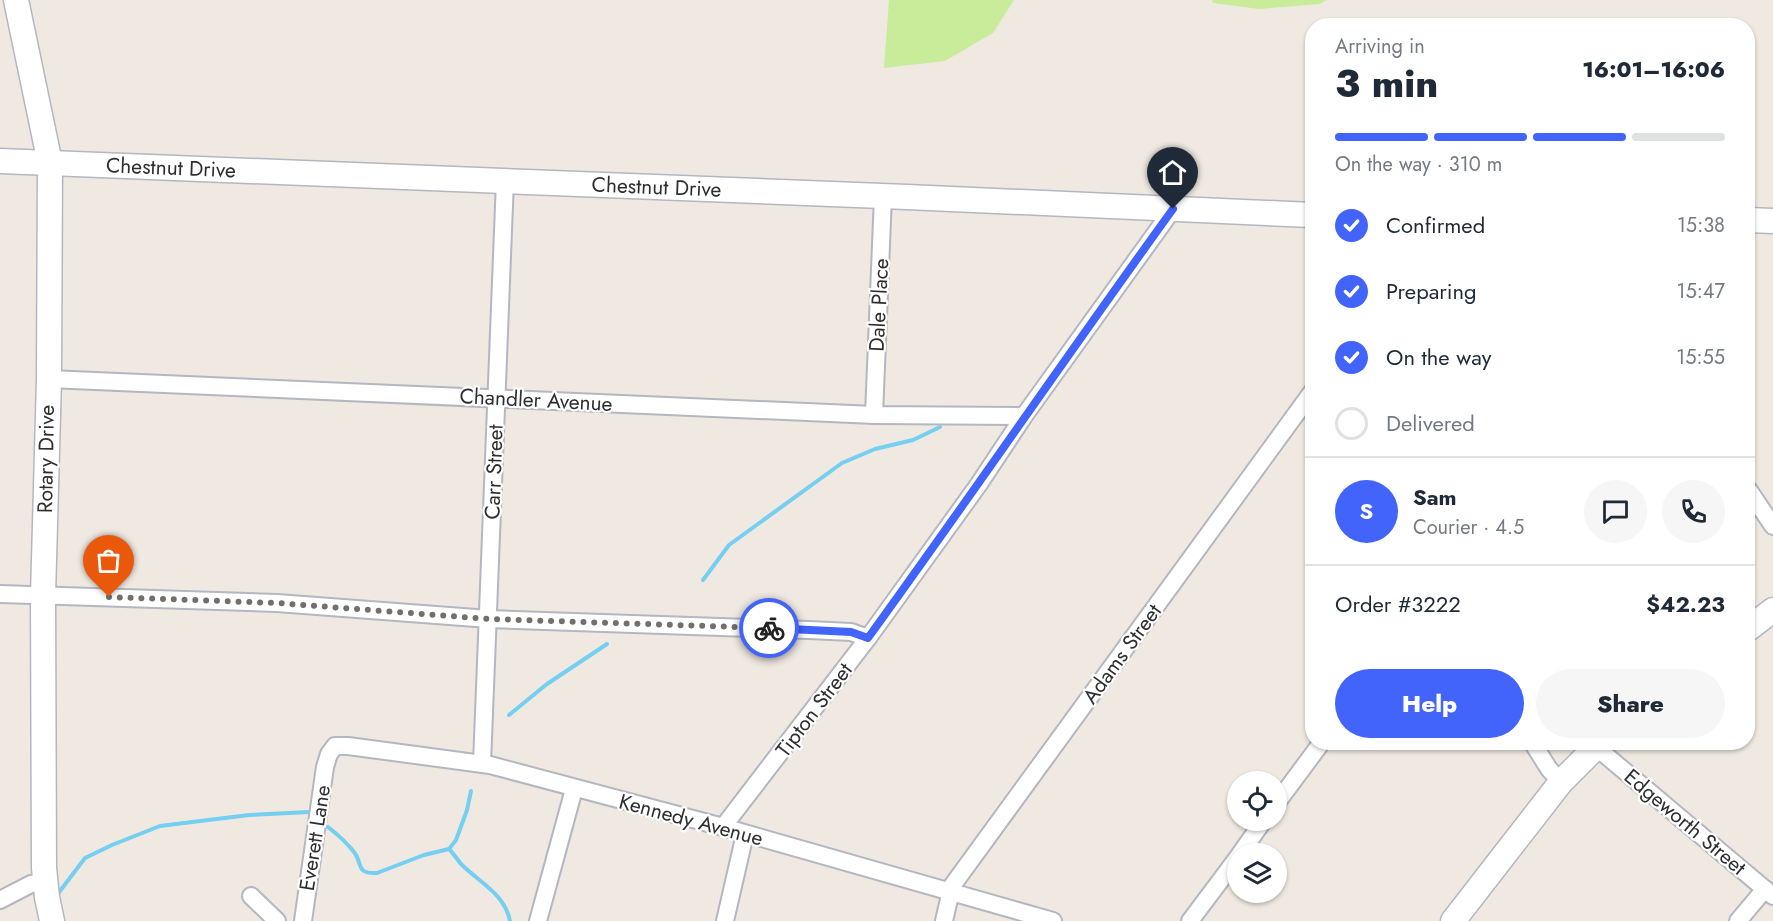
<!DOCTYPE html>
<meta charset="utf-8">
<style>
body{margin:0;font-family:Jost,sans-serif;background:#f6f6f7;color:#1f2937;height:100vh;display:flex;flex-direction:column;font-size:22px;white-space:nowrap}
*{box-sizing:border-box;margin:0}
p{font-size:20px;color:#747a83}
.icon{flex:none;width:33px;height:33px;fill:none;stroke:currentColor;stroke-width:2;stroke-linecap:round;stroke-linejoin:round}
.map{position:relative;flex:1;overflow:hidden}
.details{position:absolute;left:1305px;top:18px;width:450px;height:732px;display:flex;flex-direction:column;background:#fff;border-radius:24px;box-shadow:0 2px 4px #0004}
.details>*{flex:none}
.tools{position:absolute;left:1227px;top:771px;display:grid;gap:12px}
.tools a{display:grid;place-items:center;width:60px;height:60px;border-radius:50%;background:#fff;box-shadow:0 2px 4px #0004;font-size:30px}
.pin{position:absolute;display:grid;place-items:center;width:51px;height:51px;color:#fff;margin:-62px -26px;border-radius:50% 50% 50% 0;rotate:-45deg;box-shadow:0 0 6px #0007}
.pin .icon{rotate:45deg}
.courier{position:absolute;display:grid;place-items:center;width:60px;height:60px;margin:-30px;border:4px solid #4264fb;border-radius:50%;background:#fff;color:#222;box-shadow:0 2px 8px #0007}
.overview em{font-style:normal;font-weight:800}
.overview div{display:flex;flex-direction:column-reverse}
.overview{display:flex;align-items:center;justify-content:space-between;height:102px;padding:0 30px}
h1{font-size:39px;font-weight:800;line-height:45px}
.bar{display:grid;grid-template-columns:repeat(4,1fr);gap:9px 6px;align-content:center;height:72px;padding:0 30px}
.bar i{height:8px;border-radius:4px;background:#e0e1e3}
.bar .selected{background:#4264fb}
.bar p{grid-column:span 4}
.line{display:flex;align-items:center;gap:15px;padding:0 30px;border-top:2px solid #e0e1e3}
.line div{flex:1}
.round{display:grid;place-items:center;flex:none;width:63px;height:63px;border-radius:32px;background:#f6f6f7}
ol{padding:0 30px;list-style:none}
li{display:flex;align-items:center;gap:18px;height:66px}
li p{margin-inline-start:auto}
li .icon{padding:6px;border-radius:50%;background:#4264fb;color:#fff;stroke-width:4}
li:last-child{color:#747a83}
li i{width:33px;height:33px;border:3px solid #e0e1e3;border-radius:50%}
.primary-button{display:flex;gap:12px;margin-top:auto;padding:12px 30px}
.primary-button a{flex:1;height:69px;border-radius:36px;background:#4264fb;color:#fff;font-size:24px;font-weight:800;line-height:69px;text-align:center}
.primary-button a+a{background:#f6f6f7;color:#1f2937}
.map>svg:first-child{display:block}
.pitch{fill:#c9ec9a}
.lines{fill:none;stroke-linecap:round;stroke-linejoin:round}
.stream{stroke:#75cff0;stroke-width:4}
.street-casing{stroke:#b4b7c1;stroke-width:20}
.secondary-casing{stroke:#b4b7c1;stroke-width:27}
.street{stroke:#fff;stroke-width:16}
.secondary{stroke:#fff;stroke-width:24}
.done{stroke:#726f6d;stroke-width:6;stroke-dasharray:0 10.8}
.route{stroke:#4264fb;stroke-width:8}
.labels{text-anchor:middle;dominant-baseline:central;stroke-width:4.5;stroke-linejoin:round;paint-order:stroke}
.street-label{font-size:21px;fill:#2e2e2e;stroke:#fff}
</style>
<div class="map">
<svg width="1773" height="921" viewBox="0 0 1773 921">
<rect width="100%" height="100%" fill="#efe9e1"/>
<!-- pitch -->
<g class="pitch">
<path d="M889 0H1014L993 33 945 61 884 68Z"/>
<path d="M1212 0H1326L1320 4 1259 9 1213 3Z"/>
</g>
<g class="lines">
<!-- stream -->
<g class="stream">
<path d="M703 580 729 545 842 463 875 449 913 440 940 427"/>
<path d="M509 715 547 684 607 644"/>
<path d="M328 827C337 834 347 843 354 852 363 863 355 874 377 873L424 855 449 849 456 840 467 810 471 791"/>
<path d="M449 849C453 853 457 859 461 864 479 882 505 894 510 921"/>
<path d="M57 895 85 858 112 845 160 826 249 815 309 812"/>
</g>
<defs>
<g id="street">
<path d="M49 379 874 415 1024 416"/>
<path d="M874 415 883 196"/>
<path d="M1748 489 1773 526"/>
<path d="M0 594 277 603 489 619 809 630 851 632 868 638"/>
<path d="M1532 742 1549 769 1561 782"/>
<path d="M1596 747 1773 896"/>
<path d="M482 764 505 180"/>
<path d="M1276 804 1322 742"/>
<path d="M723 827 868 638 979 484 1024 416 1173 209"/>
<path d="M1240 854 1264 820"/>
<path d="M251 896 277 921"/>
<path d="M0 900 31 884 45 881"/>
<path d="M303 921 325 767 329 754 335 746H348L490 765 723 827 1053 921"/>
<path d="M538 921 574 789"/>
<path d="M725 921 745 834"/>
<path d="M944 921 952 886 1312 392"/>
<path d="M1190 921 1238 857"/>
<path d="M1738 921 1765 889"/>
</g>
<g id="secondary">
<path d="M16 0 50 163 49 379 43 596 44 868 47 897 52 921"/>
<path id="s1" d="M0 161 907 197 1312 215"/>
<path d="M1748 220 1773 221"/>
<path d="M1748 629 1773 610"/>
<path d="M1453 921 1561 782 1601 742"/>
</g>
</defs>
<!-- street casing -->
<use href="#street" class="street-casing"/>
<!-- secondary casing -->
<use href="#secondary" class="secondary-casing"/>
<!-- street -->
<use href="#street" class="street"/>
<!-- secondary -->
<use href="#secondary" class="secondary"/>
</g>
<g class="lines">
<!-- done -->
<path class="done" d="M109 597 277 603 489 619 769 628"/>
<!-- route -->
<path class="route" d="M769 628 851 632 868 638C971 496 1070 351 1173 209"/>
</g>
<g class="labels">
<!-- street labels -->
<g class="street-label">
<text stroke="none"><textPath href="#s1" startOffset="171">Chestnut Drive</textPath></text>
<text stroke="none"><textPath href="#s1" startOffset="657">Chestnut Drive</textPath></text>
<text transform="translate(879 305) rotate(-87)">Dale Place</text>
<text transform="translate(536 400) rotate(3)">Chandler Avenue</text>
<text transform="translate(46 459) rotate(-89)">Rotary Drive</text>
<text transform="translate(494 472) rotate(-88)">Carr Street</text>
<text transform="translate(1122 654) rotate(-54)">Adams Street</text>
<text transform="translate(814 710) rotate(-53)">Tipton Street</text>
<text transform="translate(691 820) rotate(15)">Kennedy Avenue</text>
<text transform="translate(1685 822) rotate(40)">Edgeworth Street</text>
<text transform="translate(315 838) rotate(-81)">Everett Lane</text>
</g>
</g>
</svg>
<div class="tools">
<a><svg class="icon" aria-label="locate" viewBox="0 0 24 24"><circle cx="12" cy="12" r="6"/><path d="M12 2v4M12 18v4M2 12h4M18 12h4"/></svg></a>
<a><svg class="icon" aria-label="layers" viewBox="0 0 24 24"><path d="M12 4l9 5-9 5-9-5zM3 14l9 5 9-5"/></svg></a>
</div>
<div class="pin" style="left:109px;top:597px;background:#ea580c"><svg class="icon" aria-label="bag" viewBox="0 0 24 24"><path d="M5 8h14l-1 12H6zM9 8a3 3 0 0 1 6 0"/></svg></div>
<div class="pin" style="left:1173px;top:209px;background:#1f2937"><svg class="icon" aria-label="home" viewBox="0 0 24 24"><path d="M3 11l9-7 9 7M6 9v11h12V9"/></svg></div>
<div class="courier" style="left:769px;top:628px"><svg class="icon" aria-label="bike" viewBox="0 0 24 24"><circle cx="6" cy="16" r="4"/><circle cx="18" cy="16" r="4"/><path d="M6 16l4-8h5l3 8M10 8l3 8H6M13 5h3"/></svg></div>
<section class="details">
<div class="overview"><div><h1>3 min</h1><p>Arriving in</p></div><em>16:01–16:06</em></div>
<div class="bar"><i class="selected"></i><i class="selected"></i><i class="selected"></i><i></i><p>On the way · 310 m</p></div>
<ol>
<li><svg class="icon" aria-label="check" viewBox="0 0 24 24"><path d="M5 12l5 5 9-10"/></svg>Confirmed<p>15:38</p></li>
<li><svg class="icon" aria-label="check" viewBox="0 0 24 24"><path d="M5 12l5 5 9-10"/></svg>Preparing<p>15:47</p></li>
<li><svg class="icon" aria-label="check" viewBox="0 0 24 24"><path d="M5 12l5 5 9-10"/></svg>On the way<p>15:55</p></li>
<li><i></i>Delivered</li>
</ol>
<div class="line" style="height:108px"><b class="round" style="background:#4264fb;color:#fff">S</b><div><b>Sam</b><p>Courier · 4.5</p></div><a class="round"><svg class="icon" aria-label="chat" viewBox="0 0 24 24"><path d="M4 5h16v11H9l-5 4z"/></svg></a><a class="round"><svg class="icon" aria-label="phone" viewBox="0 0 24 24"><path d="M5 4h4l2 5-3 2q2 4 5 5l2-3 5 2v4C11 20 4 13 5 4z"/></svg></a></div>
<div class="line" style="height:78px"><div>Order #3222</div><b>$42.23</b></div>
<div class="primary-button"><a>Help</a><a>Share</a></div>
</section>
</div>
